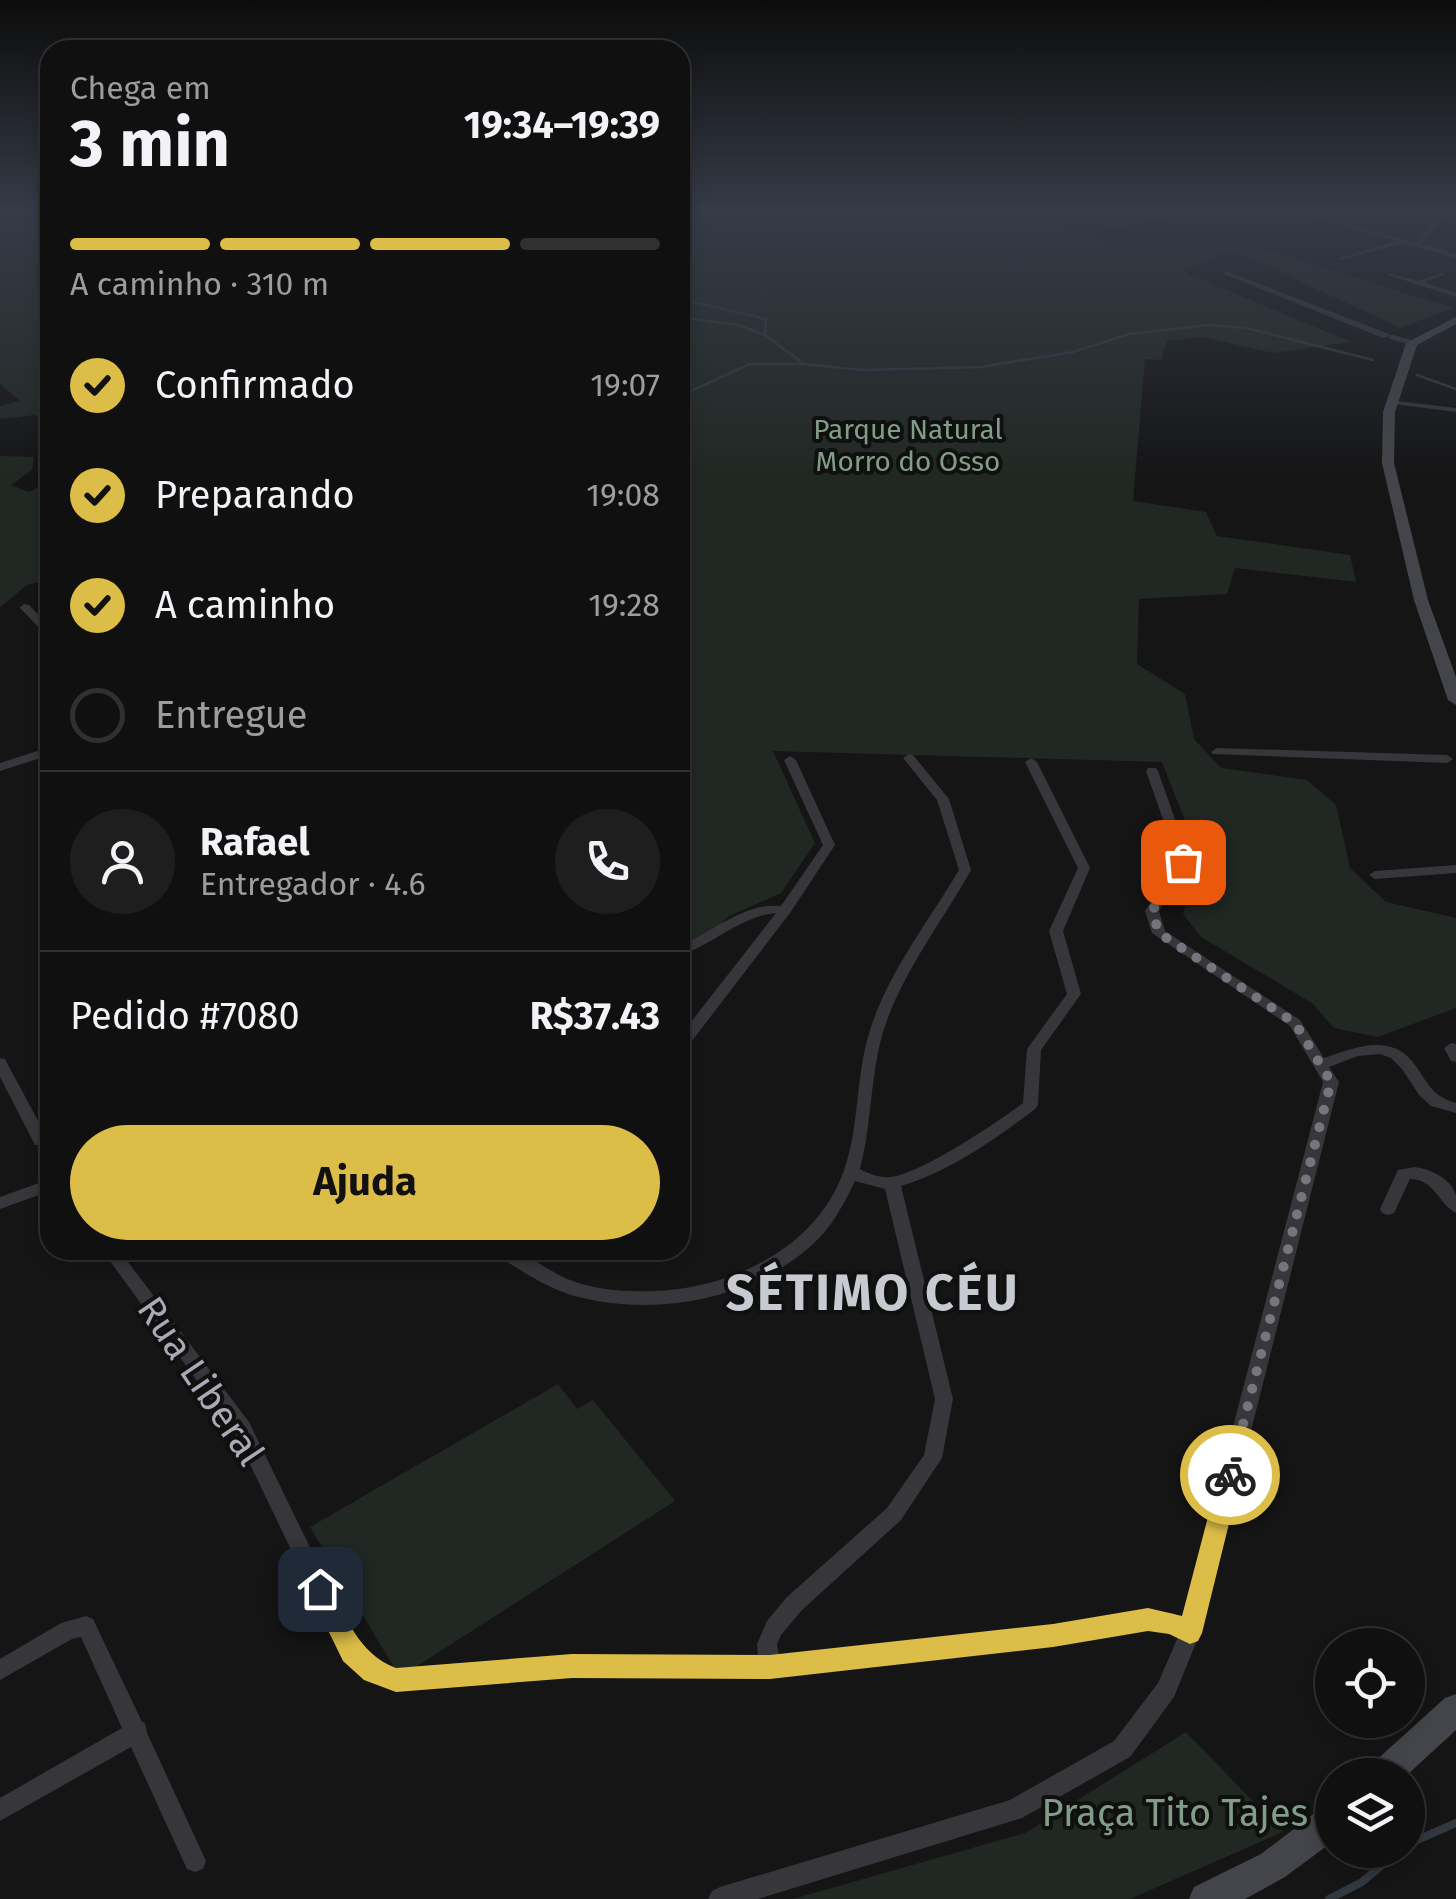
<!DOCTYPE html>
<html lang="pt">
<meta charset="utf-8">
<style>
body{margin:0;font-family:"Fira Sans",sans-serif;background:#1e1e1e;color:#f1f3f6;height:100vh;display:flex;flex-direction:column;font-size:38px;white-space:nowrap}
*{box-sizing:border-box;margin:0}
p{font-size:32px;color:#9c9d9f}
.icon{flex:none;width:55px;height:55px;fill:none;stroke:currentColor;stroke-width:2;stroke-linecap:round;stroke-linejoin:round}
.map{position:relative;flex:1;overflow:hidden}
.sheet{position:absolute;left:40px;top:40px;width:650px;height:1220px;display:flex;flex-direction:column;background:#101010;border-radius:30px;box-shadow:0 5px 15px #0003,0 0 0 2px #303030}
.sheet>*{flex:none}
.controls{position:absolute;left:1315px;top:1628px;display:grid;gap:20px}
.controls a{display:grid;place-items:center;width:110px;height:110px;border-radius:50%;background:#101010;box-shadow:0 5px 15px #0003,0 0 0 2px #303030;font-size:50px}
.pin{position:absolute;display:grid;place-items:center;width:85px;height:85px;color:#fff;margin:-42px;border-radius:20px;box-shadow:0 5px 15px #0006}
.courier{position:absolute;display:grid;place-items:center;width:100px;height:100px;margin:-50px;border:8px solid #dcbd47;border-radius:50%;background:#fff;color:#222;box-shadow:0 2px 12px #0007}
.head em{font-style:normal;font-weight:700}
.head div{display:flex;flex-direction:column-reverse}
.head{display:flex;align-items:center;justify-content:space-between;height:170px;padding:0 30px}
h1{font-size:65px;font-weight:700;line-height:75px}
.bar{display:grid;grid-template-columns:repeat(4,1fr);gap:15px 10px;align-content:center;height:120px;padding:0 30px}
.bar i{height:12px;border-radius:8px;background:#303030}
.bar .current{background:#dcbd47}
.bar p{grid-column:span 4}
.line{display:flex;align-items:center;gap:25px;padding:0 30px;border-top:2px solid #303030}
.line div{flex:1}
.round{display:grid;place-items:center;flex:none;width:105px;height:105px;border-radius:52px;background:#1e1e1e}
ol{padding:0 30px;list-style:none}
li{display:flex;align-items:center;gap:30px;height:110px}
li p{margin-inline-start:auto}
li .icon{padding:10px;border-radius:50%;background:#dcbd47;color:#111;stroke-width:4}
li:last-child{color:#9c9d9f}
li i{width:55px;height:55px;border:5px solid #303030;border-radius:50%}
.button{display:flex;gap:20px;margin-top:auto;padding:20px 30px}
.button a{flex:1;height:115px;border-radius:60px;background:#dcbd47;color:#111;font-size:40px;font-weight:700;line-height:115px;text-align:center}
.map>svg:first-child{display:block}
.green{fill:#212823}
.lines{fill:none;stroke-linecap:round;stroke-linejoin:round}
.stream-far1{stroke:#31383f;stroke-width:2.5}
.stream{stroke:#31383f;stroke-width:8}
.street{fill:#36363b;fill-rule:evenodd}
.secondary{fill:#44454a;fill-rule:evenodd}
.route{fill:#dcbd47}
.done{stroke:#75767d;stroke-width:10;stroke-dasharray:0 18}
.labels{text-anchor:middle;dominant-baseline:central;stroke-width:8;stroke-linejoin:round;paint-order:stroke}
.far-park-label{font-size:28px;fill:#819d87;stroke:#101011}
.near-street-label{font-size:38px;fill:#a8aab5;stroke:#101011}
.near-park-label{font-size:38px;fill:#819d87;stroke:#101011}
.near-district-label{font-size:50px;font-weight:bold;letter-spacing:2.5px;fill:#c8cad1;stroke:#101011}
</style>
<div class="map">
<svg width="1456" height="1899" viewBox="0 0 1456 1899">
<rect width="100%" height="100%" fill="#151516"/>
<!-- green -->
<g class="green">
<path d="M0 211H50V427L36 415 0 419V406L20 401 0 384Z"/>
<path d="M680 211H1029L1121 248 1244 243 1453 308 1400 328 1246 256 1221 252 1186 273 1351 342 1273 353 1203 337 1167 341 1161 360 1145 359 1133 501 1206 512 1217 536 1350 555 1356 582 1235 568 1227 594 1139 599 1137 664 1185 694 1194 739 1221 768 1307 780 1336 805 1350 868 1386 902 1456 918V1008L1378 1037 1334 1028 1312 1003 1201 937 1183 914 1200 859 1162 762 773 751 815 843 781 893 729 916 707 938 680 947Z"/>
<path d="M0 456 34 457 32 470 11 485 29 492 50 481V579L27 585 0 607Z"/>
<path d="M558 1384 577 1409 593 1400 675 1501 400 1677 310 1527Z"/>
<path d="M1186 1732 1283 1832 1130 1899H793L1025 1833Z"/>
</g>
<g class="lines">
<!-- stream-far1 -->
<g class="stream-far1">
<path d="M0 215 23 211"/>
<path d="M680 299 766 319 765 335"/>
<path d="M680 317 738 325 765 335 804 364 862 370 981 367 1073 352 1129 334 1209 325 1246 328 1373 360"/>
<path d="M1417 375 1456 389"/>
<path d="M680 396 750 364H804"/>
</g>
<!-- stream -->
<g class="stream">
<path d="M1408 1844 1456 1823"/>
<path d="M1329 1899 1362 1882 1400 1850"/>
</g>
<!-- street -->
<g class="street">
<path d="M1181 211H1193L1106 229 1103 227Z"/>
<path d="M1293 211H1302L1416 243 1442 211H1448L1422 244 1456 254V258L1403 243 1340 260V258L1396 241Z"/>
<path d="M1226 271 1389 334 1390 336 1383 338 1224 274Z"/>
<path d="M1388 273 1418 281 1443 273V275L1424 282 1456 293V297L1388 275Z"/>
<path d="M1393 335 1415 341 1416 343 1412 345 1390 339V335Z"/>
<path d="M1390 400 1456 408V412L1393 404H1390Z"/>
<path d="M25 604 29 605 50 627V636L46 635 21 609 20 607Z"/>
<path d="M50 747V755L0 771V763Z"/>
<path d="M1217 748 1447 755 1453 759 1447 763 1213 754 1211 752Z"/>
<path d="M909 754 913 755 949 799 971 870C942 922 901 974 883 1032 870 1077 872 1124 860 1169 870 1174 879 1178 891 1177 922 1173 996 1123 1023 1103L1027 1049 1067 994 1049 931 1078 868 1025 762 1031 758 1037 762 1090 868 1063 931 1081 994 1041 1050 1038 1105 1035 1109C996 1139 949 1172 901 1186L953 1399 942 1458 901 1520 801 1611 781 1635 777 1644 779 1656 1053 1625 1148 1610 1172 1613 1183 1618 1323 1082 1290 1026 1152 933 1145 911 1177 859 1146 771 1148 768H1156L1158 771 1189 859 1159 911 1165 931 1300 1020 1324 1058C1352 1048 1389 1033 1412 1061 1428 1081 1429 1095 1456 1103V1113L1431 1106 1419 1095 1402 1069 1391 1058 1380 1054 1358 1056 1329 1067 1339 1082 1200 1633 1174 1697 1130 1757 1022 1818 758 1899H708L712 1891 720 1887 1010 1800 1114 1741 1158 1683 1178 1637 1169 1632 1148 1630 1053 1645 770 1677 572 1676 396 1690C373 1682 362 1676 344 1660L235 1433 102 1250H119L249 1422 358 1646 380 1664 396 1670 572 1656 758 1657 757 1644 767 1621 787 1597 887 1508 924 1455 935 1399 885 1189 855 1181C844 1204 832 1227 812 1245 750 1301 650 1318 571 1295 544 1286 520 1270 496 1255L494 1250C500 1250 510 1249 516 1251 533 1257 551 1273 570 1280 595 1290 626 1292 653 1291 730 1289 815 1249 843 1173 860 1128 855 1076 870 1030 888 973 928 922 959 870L937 800 903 758Z"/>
<path d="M790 756 796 760 835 845 790 913 685 1050 680 1051V1036L776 913C741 916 713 945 680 955V946C713 932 744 902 781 906L823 845 784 760Z"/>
<path d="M1456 865V873L1375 879 1369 875 1375 871Z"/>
<path d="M1451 1043 1456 1044V1062L1451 1061 1444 1048Z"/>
<path d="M0 1058 5 1059 7 1063 49 1141 47 1145H35L33 1141 0 1077Z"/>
<path d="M1414 1167C1430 1169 1451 1178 1456 1195 1456 1201 1456 1207 1456 1213 1438 1203 1434 1179 1410 1179L1394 1213 1388 1215 1382 1213 1380 1209 1398 1170Z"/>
<path d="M50 1179V1191L0 1209V1197Z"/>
<path d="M86 1616 93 1619 142 1722 145 1723 147 1733 206 1861 203 1869 195 1872 187 1869 131 1747 0 1821V1798L122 1728 81 1637 72 1639 0 1680V1659L61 1623Z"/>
</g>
<!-- secondary -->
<g class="secondary">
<path d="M1456 317V324L1417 345 1395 412 1394 463 1428 600 1456 677V705L1448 700 1414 600 1382 463 1383 412 1406 343Z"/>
<path d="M1456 1694V1730L1407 1775H1367L1372 1764 1445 1698Z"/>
<path d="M1332 1805V1842L1285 1877 1245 1899H1189L1194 1887 1261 1854 1320 1809Z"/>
</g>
</g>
<!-- sky -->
<linearGradient id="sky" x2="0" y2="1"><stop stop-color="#0c0c0c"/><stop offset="0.44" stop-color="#353b47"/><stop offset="1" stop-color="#353b47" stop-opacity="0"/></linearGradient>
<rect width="1456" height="477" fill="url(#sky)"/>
<!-- route -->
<path class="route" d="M1230 1465 1238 1468 1241 1475 1202 1633 1198 1641 1190 1644 1169 1634 1148 1631 1053 1647 770 1679 572 1678 396 1692 364 1680 343 1661 308 1589 312 1581 320 1578 328 1581C346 1616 357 1653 396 1668L572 1654 770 1655 1053 1624 1148 1608 1182 1616 1219 1475 1222 1468Z"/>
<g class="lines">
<!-- done -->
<path class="done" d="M1183 862 1152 911 1159 933 1295 1023 1331 1082 1230 1475"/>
</g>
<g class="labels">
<!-- far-park labels -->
<g class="far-park-label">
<text x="908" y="429">Parque Natural<tspan x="908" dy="32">Morro do Osso</tspan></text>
</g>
<!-- near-street labels -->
<g class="near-street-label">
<text transform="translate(201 1381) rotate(56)">Rua Liberal</text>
</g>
<!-- near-park labels -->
<g class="near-park-label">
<text x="1175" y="1813">Praça Tito Tajes</text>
</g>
<!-- near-district labels -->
<g class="near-district-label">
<text x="873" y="1293">SÉTIMO CÉU</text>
</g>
</g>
</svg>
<div class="controls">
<a><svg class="icon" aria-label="locate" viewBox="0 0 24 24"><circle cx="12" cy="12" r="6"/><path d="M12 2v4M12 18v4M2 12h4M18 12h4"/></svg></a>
<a><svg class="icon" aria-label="layers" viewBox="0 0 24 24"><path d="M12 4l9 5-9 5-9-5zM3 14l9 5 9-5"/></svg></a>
</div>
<div class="pin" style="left:1183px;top:862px;background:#ea580c"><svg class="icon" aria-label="bag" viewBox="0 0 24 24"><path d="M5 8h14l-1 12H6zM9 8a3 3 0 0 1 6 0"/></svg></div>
<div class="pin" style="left:320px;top:1589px;background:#1f2937"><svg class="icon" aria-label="home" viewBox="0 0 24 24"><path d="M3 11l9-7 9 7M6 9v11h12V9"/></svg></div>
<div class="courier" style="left:1230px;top:1475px"><svg class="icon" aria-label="bike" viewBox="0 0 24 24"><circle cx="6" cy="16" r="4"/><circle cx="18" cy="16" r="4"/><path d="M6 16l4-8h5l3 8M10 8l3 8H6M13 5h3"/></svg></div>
<section class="sheet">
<div class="head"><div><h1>3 min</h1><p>Chega em</p></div><em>19:34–19:39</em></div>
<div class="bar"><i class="current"></i><i class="current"></i><i class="current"></i><i></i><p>A caminho · 310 m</p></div>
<ol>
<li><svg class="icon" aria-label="check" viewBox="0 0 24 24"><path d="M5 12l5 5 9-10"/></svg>Confirmado<p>19:07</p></li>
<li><svg class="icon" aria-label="check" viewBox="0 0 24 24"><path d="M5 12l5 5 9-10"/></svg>Preparando<p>19:08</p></li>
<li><svg class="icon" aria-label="check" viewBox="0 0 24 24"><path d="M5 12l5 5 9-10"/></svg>A caminho<p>19:28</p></li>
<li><i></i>Entregue</li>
</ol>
<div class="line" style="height:180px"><a class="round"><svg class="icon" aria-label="person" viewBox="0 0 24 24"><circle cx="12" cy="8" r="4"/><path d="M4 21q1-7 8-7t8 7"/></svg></a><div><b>Rafael</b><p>Entregador · 4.6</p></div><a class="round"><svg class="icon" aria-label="phone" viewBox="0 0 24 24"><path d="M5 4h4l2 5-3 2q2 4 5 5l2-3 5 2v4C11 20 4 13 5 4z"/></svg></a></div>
<div class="line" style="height:130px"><div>Pedido #7080</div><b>R$37.43</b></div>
<div class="button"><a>Ajuda</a></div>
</section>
</div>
